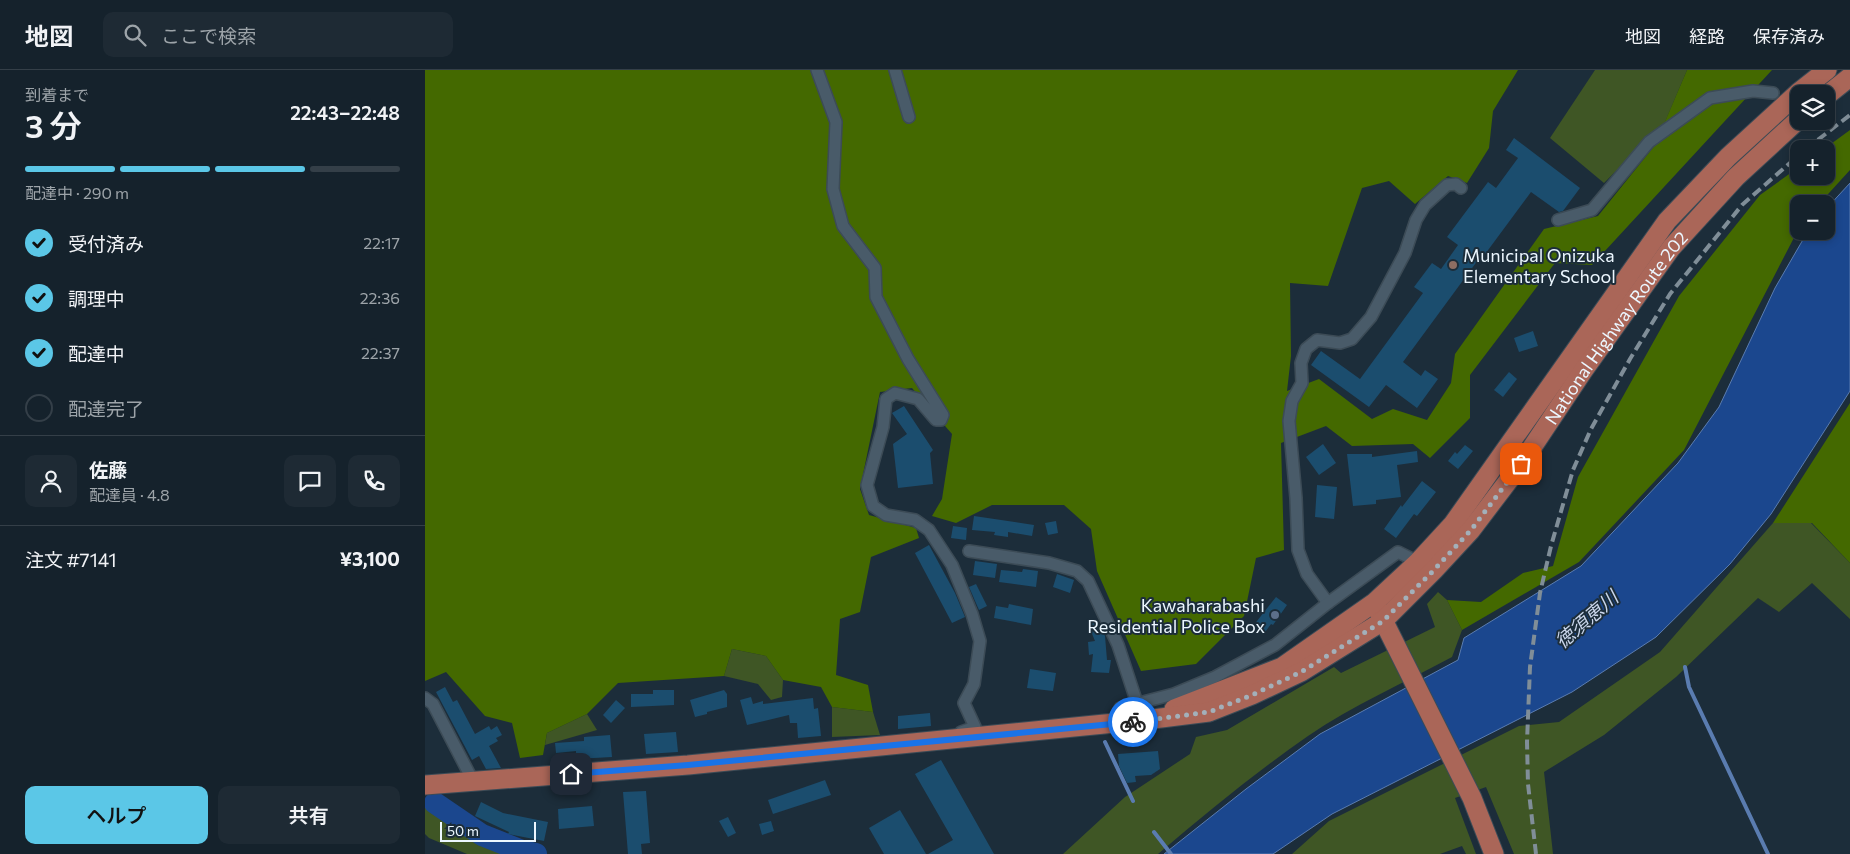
<!DOCTYPE html>
<html lang="ja">
<meta charset="utf-8">
<style>
body{margin:0;font-family:Commissioner,"Noto Sans JP",sans-serif;background:#1e2a34;color:#f1f3f6;height:100vh;display:flex;flex-direction:column;font-size:19px;white-space:nowrap}
*{box-sizing:border-box;margin:0}
p{font-size:16px;color:#9da4a9}
.icon{flex:none;width:28px;height:28px;fill:none;stroke:currentColor;stroke-width:2;stroke-linecap:round;stroke-linejoin:round}
.map{position:relative;flex:1;overflow:hidden}
.side{display:flex;flex-direction:column;background:#15222c;width:425px}
.side>*{flex:none}
.buttons{position:absolute;left:1365px;top:15px;display:grid;gap:10px}
.buttons a{display:grid;place-items:center;width:45px;height:45px;border-radius:10px;background:#15222c;box-shadow:0 2px 8px #0003,0 0 0 1px #343f48;font-size:25px}
.scale{position:absolute;left:15px;bottom:12px;width:96px;box-sizing:border-box;padding-left:5px;border:2px solid #ecf7ff;border-top:0;font-size:14px;line-height:18px;white-space:nowrap;color:#ecf7ff;-webkit-text-stroke:4px #1c2d3a;paint-order:stroke}
.pin{position:absolute;display:grid;place-items:center;width:42px;height:42px;color:#fff;margin:-21px;border-radius:10px;box-shadow:0 2px 8px #0006}
.courier{position:absolute;display:grid;place-items:center;width:50px;height:50px;margin:-25px;border:4px solid #1a73e8;border-radius:50%;background:#fff;color:#222;box-shadow:0 1px 6px #0007}
.summary em{font-style:normal;font-weight:600}
.summary div{display:flex;flex-direction:column-reverse}
.summary{display:flex;align-items:center;justify-content:space-between;height:85px;padding:0 25px}
h1{font-size:32px;font-weight:600;line-height:38px}
.bar{display:grid;grid-template-columns:repeat(4,1fr);gap:8px 5px;align-content:center;height:60px;padding:0 25px}
.bar i{height:6px;border-radius:4px;background:#343f48}
.bar .active{background:#5bc7e7}
.bar p{grid-column:span 4}
.line{display:flex;align-items:center;gap:12px;padding:0 25px;border-top:1px solid #343f48}
.line div{flex:1}
.round{display:grid;place-items:center;flex:none;width:52px;height:52px;border-radius:10px;background:#1e2a34}
ol{padding:0 25px;list-style:none}
li{display:flex;align-items:center;gap:15px;height:55px}
li p{margin-inline-start:auto}
li .icon{padding:5px;border-radius:50%;background:#5bc7e7;color:#111;stroke-width:4}
li:last-child{color:#9da4a9}
li i{width:28px;height:28px;border:2px solid #343f48;border-radius:50%}
.button{display:flex;gap:10px;margin-top:auto;padding:10px 25px}
.button a{flex:1;height:58px;border-radius:10px;background:#5bc7e7;color:#111;font-size:20px;font-weight:600;line-height:58px;text-align:center}
.button a+a{background:#1e2a34;color:#f1f3f6}
header{display:flex;align-items:center;gap:30px;box-sizing:border-box;height:70px;padding:0 25px;background:#15222c;border-bottom:1px solid #343f48}
header strong{font-size:24px}
nav{display:flex;gap:28px;margin-inline-start:auto;font-size:18px}
.search{width:350px;height:45px;background:#1e2a34;display:flex;align-items:center;gap:12px;box-sizing:border-box;padding:0 18px;border-radius:10px;color:#9da4a9;font-size:19px}
main{display:flex;flex:1;min-height:0}
.map>svg:first-child{display:block}
.green{fill:#3f5625}
.forest{fill:#446900}
.water{fill:#1b478e;stroke:#5a7cb0}
.lines{fill:none;stroke-linecap:round;stroke-linejoin:round}
.stream{stroke:#5a7cb0;stroke-width:4}
.river{stroke:#1b478e;stroke-width:22}
.building{fill:#1b4d6e}
.minor-casing{stroke:#3c4b56;stroke-width:14}
.trunk-casing{stroke:#3c4b56;stroke-width:21}
.minor{stroke:#495b69;stroke-width:11}
.trunk{stroke:#aa6658;stroke-width:19}
.rail{stroke:#808e98;stroke-width:4;stroke-dasharray:10 5;stroke-linecap:butt}
.done{stroke:#a3b0ba;stroke-width:5;stroke-dasharray:0 9}
.route{stroke:#1a73e8;stroke-width:6}
.education-dot{fill:#8d6e63;stroke:#1c2d3a;stroke-width:2}
.service-dot{fill:#5c6f8a;stroke:#1c2d3a;stroke-width:2}
.labels{text-anchor:middle;dominant-baseline:central;stroke-width:4;stroke-linejoin:round;paint-order:stroke}
.poi-label{font-size:18px;fill:#ecf7ff;stroke:#1c2d3a;text-anchor:start}
.street-label{font-size:18px;fill:#ecf7ff;stroke:#1c2d3a}
.water-label{font-size:19px;font-style:italic;fill:#cad6eb;stroke:#1c2d3a}
</style>
<header>
<strong>地図</strong>
<div class="search"><svg class="icon" aria-label="search" viewBox="0 0 24 24"><circle cx="10" cy="10" r="6"/><path d="M15 15l6 6"/></svg>ここで検索</div>
<nav><a>地図</a><a>経路</a><a>保存済み</a></nav>
</header>
<main>
<section class="side">
<div class="summary"><div><h1>3 分</h1><p>到着まで</p></div><em>22:43–22:48</em></div>
<div class="bar"><i class="active"></i><i class="active"></i><i class="active"></i><i></i><p>配達中 · 290 m</p></div>
<ol>
<li><svg class="icon" aria-label="check" viewBox="0 0 24 24"><path d="M5 12l5 5 9-10"/></svg>受付済み<p>22:17</p></li>
<li><svg class="icon" aria-label="check" viewBox="0 0 24 24"><path d="M5 12l5 5 9-10"/></svg>調理中<p>22:36</p></li>
<li><svg class="icon" aria-label="check" viewBox="0 0 24 24"><path d="M5 12l5 5 9-10"/></svg>配達中<p>22:37</p></li>
<li><i></i>配達完了</li>
</ol>
<div class="line" style="height:90px"><a class="round"><svg class="icon" aria-label="person" viewBox="0 0 24 24"><circle cx="12" cy="8" r="4"/><path d="M4 21q1-7 8-7t8 7"/></svg></a><div><b>佐藤</b><p>配達員 · 4.8</p></div><a class="round"><svg class="icon" aria-label="chat" viewBox="0 0 24 24"><path d="M4 5h16v11H9l-5 4z"/></svg></a><a class="round"><svg class="icon" aria-label="phone" viewBox="0 0 24 24"><path d="M5 4h4l2 5-3 2q2 4 5 5l2-3 5 2v4C11 20 4 13 5 4z"/></svg></a></div>
<div class="line" style="height:65px"><div>注文 #7141</div><b>¥3,100</b></div>
<div class="button"><a>ヘルプ</a><a>共有</a></div>
</section>
<div class="map">
<svg width="1425" height="784" viewBox="0 0 1425 784">
<rect width="100%" height="100%" fill="#1c2d3a"/>
<!-- green -->
<g class="green">
<path d="M1170 0H1262L1240 52 1179 113 1125 68Z"/>
<path d="M1348 453H1386L1425 493V549L1387 513 1354 542 1333 528 1251 607 1179 665 1119 702 1128 784H1089L1061 717 1030 728 1051 784H1041L1037 776 1015 784H867L904 751 1094 656 1134 652 1235 582Z"/>
<path d="M1013 522 1022 530 1037 560 1027 587C979 613 928 635 883 666 831 702 781 743 733 784H638L700 727 765 684 771 667 802 660 909 597 916 603 1010 557 1002 534Z"/>
<path d="M307 579 341 586 358 610 357 627 346 630 333 614 299 606Z"/>
<path d="M407 637 448 642 455 665 407 667Z"/>
<path d="M162 644 172 660 120 675 122 663Z"/>
<path d="M0 736 53 774 90 784H42L4 768 0 764Z"/>
</g>
<!-- forest -->
<g class="forest">
<path d="M0 0H1093L1068 41 1064 78 1042 113 1023 106 990 134 964 111 937 118 903 216 865 213 866 286 862 321 894 309 947 349 968 339 1002 350 1026 313 1030 284 1119 159 1173 146 1230 75 1262 0H1347L1167 195 1130 193 1045 305V348L1005 388 988 374 927 376 901 356 856 373 859 480 831 488 819 546 771 594 716 601 672 501 666 459 639 435H567L531 453 507 446 517 429 527 364 487 318 455 322 435 419 444 445 491 458 494 468 446 487 435 542 415 549 411 605 443 615 448 642 407 637 396 617 358 610 341 586 307 579 299 606 193 613 162 644 122 663 118 685 95 688 87 653 60 646 21 602 0 611Z"/>
<path d="M1425 60V100L1394 134H1374V158L1259 380 1154 492 1037 560 1022 530 1056 532 1098 503 1128 496 1153 407 1254 226 1335 125 1374 97V106H1401V79H1399Z"/>
<path d="M1425 333V493L1387 453H1348Z"/>
</g>
<!-- water -->
<path class="water" d="M1425 113V321L1346 444 1305 494 1231 567 1147 622 907 744 848 784H739L821 719 895 664 1033 590 1039 568 1156 496 1253 393 1294 337 1350 218 1383 161H1401V139Z"/>
<g class="lines">
<!-- stream -->
<g class="stream">
<path d="M1260 597 1264 617 1343 784"/>
<path d="M680 672 708 731"/>
<path d="M729 762 746 784"/>
</g>
<!-- river -->
<path class="river" d="M10 733 57 765 97 781 111 784"/>
</g>
<!-- building -->
<g class="building">
<path d="M1089 68 1155 118 1138 141 1134 142 1106 122 1055 191 1053 190 978 292 996 306 1000 300 1013 309 992 338 961 315 944 337 886 295 896 281 935 309 998 223 989 217 1007 193 1016 199 1033 175 1022 167 1063 112 1071 118 1093 88 1081 80Z"/>
<path d="M1108 261 1113 276 1094 282 1089 268Z"/>
<path d="M1084 302 1092 309 1078 327 1069 320Z"/>
<path d="M479 336 508 380 505 383 508 414 473 418 468 374 482 364 467 343Z"/>
<path d="M898 374 911 393 894 405 881 387Z"/>
<path d="M1040 375 1048 381 1033 399 1023 391 1030 382 1032 384Z"/>
<path d="M992 381 993 392 972 395 976 427 951 430V434L928 436 922 384H947V387Z"/>
<path d="M997 411 1011 422 992 446 989 444 971 468 959 459 976 435 977 437Z"/>
<path d="M892 415 912 417 909 449 890 447Z"/>
<path d="M549 446 609 455 607 466 583 462V467L569 465 570 462 547 460Z"/>
<path d="M631 451 633 463 623 465 620 453Z"/>
<path d="M528 456 542 458 541 470 526 468Z"/>
<path d="M504 475 530 523 540 547 527 553 490 483Z"/>
<path d="M550 491 572 494 570 508 548 505Z"/>
<path d="M598 499 613 501 611 517 574 512 576 500 597 502Z"/>
<path d="M632 504 649 510 645 523 628 517Z"/>
<path d="M551 514 562 536 554 540 544 517Z"/>
<path d="M851 527 862 535 848 555 846 554 838 565 828 556Z"/>
<path d="M584 534 608 539 606 555 569 548 571 536 583 538Z"/>
<path d="M673 551 680 566 682 590H686L684 603 666 602 668 584 664 585 663 572 670 571 663 554Z"/>
<path d="M605 599 631 603 628 621 602 618Z"/>
<path d="M20 617 28 632 32 630 50 664 64 656 66 660 72 656 77 665 71 668 73 671 64 676 76 698 61 699 54 686 47 690 11 622Z"/>
<path d="M228 620H249V635L206 637V624H228Z"/>
<path d="M299 620 302 624V637L282 642V644L270 647 265 630Z"/>
<path d="M326 627 328 634 338 631V634L388 628 389 639 393 638 396 666 373 668 372 653H365L364 645 322 655 315 630Z"/>
<path d="M191 630 200 638 186 653 178 645Z"/>
<path d="M505 643 506 656 473 659V646Z"/>
<path d="M251 662 253 682 221 684 219 664Z"/>
<path d="M185 665 187 687 151 689V681L131 683 130 673 159 671V667Z"/>
<path d="M733 681 735 699 726 705 710 706 711 712 702 713 694 696 693 684Z"/>
<path d="M516 690 569 784H503L528 770 490 704Z"/>
<path d="M400 710 406 725 348 744 343 730Z"/>
<path d="M221 721 225 773 216 774 217 784H203L198 722Z"/>
<path d="M56 732 78 743 123 752 119 771 83 764 84 762 50 746Z"/>
<path d="M167 736 169 756 134 759 133 739Z"/>
<path d="M475 740 501 784H459L444 758Z"/>
<path d="M303 747 311 763 303 767 294 751Z"/>
<path d="M346 751 349 761 337 765 334 754Z"/>
</g>
<g class="lines">
<defs>
<g id="minor">
<path d="M392 0 411 52 408 119 418 156 450 198 451 227 483 289 518 345 516 350H511L493 329 470 323 461 329 458 357 442 415 448 436 461 445 490 450 504 460 527 495 547 544 555 571 549 614 539 633 550 657 536 662 535 664"/>
<path d="M470 0 484 47"/>
<path d="M1133 150 1167 140 1224 72 1285 28 1328 21 1348 23"/>
<path d="M544 481 624 493 652 501 663 511 693 575 712 633"/>
<path d="M903 533 882 504 873 480 871 428 864 351 867 331 877 313 876 293 881 279 892 270 915 273 927 269 946 247 980 183 991 150 1000 135 1022 115 1031 114 1036 118"/>
<path d="M0 628 8 634 48 711"/>
<path d="M689 654 695 638 749 624 790 607 850 575 903 533 973 482 997 494"/>
</g>
<g id="trunk">
<path d="M1401 26 1425 7"/>
<path d="M953 540 1047 728 1069 784"/>
<path d="M749 639 857 597 950 532 993 492 1028 454 1242 151 1303 87 1374 22 1402 0"/>
<path id="s1" d="M0 715 263 695 720 650 784 642 827 625 876 602 958 551 1009 500 1046 460 1096 394 1158 301 1246 178 1311 107 1374 49"/>
</g>
</defs>
<!-- minor casing -->
<use href="#minor" class="minor-casing"/>
<!-- trunk casing -->
<use href="#trunk" class="trunk-casing"/>
<!-- minor -->
<use href="#minor" class="minor"/>
<!-- trunk -->
<use href="#trunk" class="trunk"/>
<!-- rail -->
<g class="rail">
<path d="M1381 79 1425 45"/>
<path d="M1111 784 1103 714 1102 672 1105 597 1115 523 1126 476 1148 400 1166 359 1205 289 1245 224 1317 135 1374 85"/>
</g>
</g>
<g class="lines">
<!-- done -->
<path class="done" d="M708 652 784 642 827 625 876 602 958 551 1009 500 1046 460 1096 394"/>
<!-- route -->
<path class="route" d="M146 704 263 695 708 652"/>
</g>
<!-- markers -->
<circle class="education-dot" cx="1028" cy="195" r="5"/>
<circle class="service-dot" cx="850" cy="545" r="5"/>
<g class="labels">
<!-- poi labels -->
<g class="poi-label">
<text x="1038" y="185">Municipal Onizuka<tspan x="1038" dy="21">Elementary School</tspan></text>
<text x="840" y="535" text-anchor="end">Kawaharabashi<tspan x="840" dy="21">Residential Police Box</tspan></text>
</g>
<!-- street labels -->
<g class="street-label">
<text stroke="none"><textPath href="#s1" startOffset="1360">National Highway Route 202</textPath></text>
</g>
<!-- water labels -->
<g class="water-label">
<text transform="translate(1161 549) rotate(-41)">徳須恵川</text>
</g>
</g>
</svg>
<div class="buttons">
<a><svg class="icon" aria-label="layers" viewBox="0 0 24 24"><path d="M12 4l9 5-9 5-9-5zM3 14l9 5 9-5"/></svg></a>
<a>+</a>
<a>−</a>
</div>
<div class="scale">50 m</div>
<div class="pin" style="left:1096px;top:394px;background:#ea580c"><svg class="icon" aria-label="bag" viewBox="0 0 24 24"><path d="M5 8h14l-1 12H6zM9 8a3 3 0 0 1 6 0"/></svg></div>
<div class="pin" style="left:146px;top:704px;background:#1f2937"><svg class="icon" aria-label="home" viewBox="0 0 24 24"><path d="M3 11l9-7 9 7M6 9v11h12V9"/></svg></div>
<div class="courier" style="left:708px;top:652px"><svg class="icon" aria-label="bike" viewBox="0 0 24 24"><circle cx="6" cy="16" r="4"/><circle cx="18" cy="16" r="4"/><path d="M6 16l4-8h5l3 8M10 8l3 8H6M13 5h3"/></svg></div>
</div>
</main>
